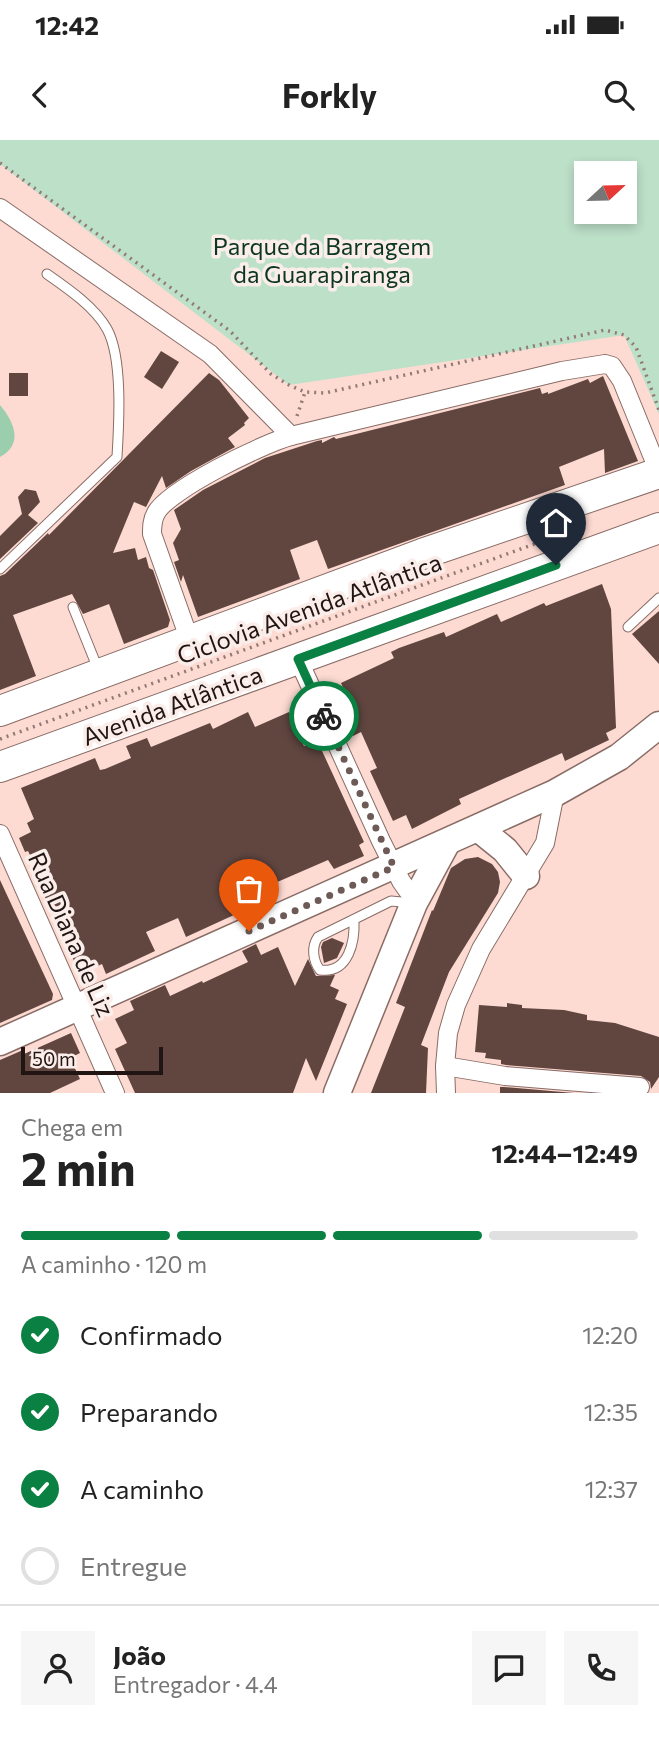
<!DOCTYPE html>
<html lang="pt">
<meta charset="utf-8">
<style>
body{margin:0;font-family:Commissioner,sans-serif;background:#f6f6f6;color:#222;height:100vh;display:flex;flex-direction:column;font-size:26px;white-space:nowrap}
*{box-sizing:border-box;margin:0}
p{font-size:23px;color:#767676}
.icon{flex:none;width:38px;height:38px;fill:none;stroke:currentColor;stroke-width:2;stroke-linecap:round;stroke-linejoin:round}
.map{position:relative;height:953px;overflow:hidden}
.drawer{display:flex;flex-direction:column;background:#fff;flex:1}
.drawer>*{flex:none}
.needle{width:46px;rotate:68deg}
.buttons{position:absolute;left:574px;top:21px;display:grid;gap:14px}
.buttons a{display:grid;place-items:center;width:63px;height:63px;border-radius:0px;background:#fff;box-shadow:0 4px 10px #0003;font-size:35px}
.scale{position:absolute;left:21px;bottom:18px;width:142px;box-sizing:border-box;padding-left:7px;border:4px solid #201512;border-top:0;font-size:19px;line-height:24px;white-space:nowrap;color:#201512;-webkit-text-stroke:5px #fbeeea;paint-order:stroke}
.pin{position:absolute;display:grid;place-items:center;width:60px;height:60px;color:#fff;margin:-72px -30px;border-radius:50% 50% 50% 0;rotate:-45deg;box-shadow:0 0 7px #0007}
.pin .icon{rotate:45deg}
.courier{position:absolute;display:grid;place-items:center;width:70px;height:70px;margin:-35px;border:5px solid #0b8043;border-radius:50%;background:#fff;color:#222;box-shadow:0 2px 9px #0007}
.headline em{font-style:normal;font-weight:700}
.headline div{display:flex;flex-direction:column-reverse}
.headline{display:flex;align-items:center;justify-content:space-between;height:119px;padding:0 21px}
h1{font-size:46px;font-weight:700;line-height:52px}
.bar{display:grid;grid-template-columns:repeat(4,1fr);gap:10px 7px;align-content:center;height:84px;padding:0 21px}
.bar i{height:9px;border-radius:5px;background:#e0e0e0}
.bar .active{background:#0b8043}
.bar p{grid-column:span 4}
.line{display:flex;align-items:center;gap:18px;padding:0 21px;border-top:2px solid #e0e0e0}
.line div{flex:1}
.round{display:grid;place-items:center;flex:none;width:74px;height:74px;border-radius:0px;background:#f6f6f6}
ol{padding:0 21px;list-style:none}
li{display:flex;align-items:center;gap:21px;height:77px}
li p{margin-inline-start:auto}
li .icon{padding:7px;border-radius:50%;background:#0b8043;color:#fff;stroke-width:4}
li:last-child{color:#767676}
li i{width:38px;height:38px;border:4px solid #e0e0e0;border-radius:50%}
.status{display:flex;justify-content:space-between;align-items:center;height:49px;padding:0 35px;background:#fff;direction:ltr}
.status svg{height:19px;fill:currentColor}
header{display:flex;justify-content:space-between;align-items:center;height:91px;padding:0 21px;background:#fff;font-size:32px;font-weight:700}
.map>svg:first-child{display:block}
.green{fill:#bde0c9;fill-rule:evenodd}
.water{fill:#9acead}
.building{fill:#614640}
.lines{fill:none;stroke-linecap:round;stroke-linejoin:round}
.lane-casing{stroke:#896c65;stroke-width:11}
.street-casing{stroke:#896c65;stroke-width:20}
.secondary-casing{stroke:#896c65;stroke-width:29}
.primary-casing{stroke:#896c65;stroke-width:32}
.path{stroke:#917a75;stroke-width:3.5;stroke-dasharray:2 5;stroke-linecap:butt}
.lane{stroke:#fff;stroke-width:9}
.street{stroke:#fff;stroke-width:18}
.secondary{stroke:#fff;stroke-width:26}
.primary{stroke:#fff;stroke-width:30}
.done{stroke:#6d5a56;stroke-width:7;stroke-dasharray:0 12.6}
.route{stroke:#0b8043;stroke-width:9}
.labels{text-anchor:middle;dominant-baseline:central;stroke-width:7;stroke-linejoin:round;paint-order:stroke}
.park-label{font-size:24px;fill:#0c3620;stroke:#fbeeea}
.street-label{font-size:24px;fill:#201512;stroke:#fbeeea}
</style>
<div class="status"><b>12:42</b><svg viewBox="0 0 49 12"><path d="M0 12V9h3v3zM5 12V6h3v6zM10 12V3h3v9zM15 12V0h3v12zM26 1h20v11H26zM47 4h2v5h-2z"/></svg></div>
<header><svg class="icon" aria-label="back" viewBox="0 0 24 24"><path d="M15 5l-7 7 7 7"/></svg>Forkly<svg class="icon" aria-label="search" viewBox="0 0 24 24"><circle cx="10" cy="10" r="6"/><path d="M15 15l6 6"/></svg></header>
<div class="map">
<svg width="659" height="953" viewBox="0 0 659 953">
<rect width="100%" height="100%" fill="#fddbd3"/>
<!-- green -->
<path class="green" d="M0 0H659V274L624 195 289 245 0 24ZM625 33V72H586V33Z"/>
<!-- water -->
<path class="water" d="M0 265C14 282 24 304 0 317Z"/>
<!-- building -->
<g class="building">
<path d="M161 211 179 222 162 249 144 237Z"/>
<rect x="9" y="233" width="19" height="23"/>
<path d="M209 233 219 240 249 278 244 283 245 285 228 298 235 307 191 331 166 348 162 336 146 367 134 362 113 413 135 408 138 420 146 417 149 428 153 430 170 480 168 487 124 504 109 464 83 474 72 454 13 475 36 536 0 550V436L5 434 48 393 49 395Z"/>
<path d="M603 236 638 321 605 333 604 309 559 327 565 345 328 429 317 400 290 410 300 439 198 477 183 435 181 442 174 422 179 420 173 403 181 389 174 370 203 350 265 318 317 301 322 300V303L334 297 336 299 540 248 542 254 548 252V254L588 239 590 243Z"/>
<path d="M25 349 36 351 40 362 28 375 38 383 0 419V396L22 374 18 357Z"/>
<path d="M602 444 611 469 616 588 606 593 609 600 565 621 562 613 501 640 459 659 461 664 412 689 406 675 393 681 370 631 377 628 361 592 353 596 340 570 351 565 341 543 394 518 391 512 399 508 444 492 446 497 497 474 501 482 544 463 546 466Z"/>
<path d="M659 471V524L632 494Z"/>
<path d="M248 572 255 587 289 572 304 606 317 600 364 702 359 705 364 716 334 729 328 720 275 743 243 758 247 769 186 797 178 778 146 792 155 811 106 834 102 824 80 834 44 755 54 750 37 714 31 717 28 711 25 712 19 698 31 692 27 683 34 679 21 648 95 618 100 630 105 629 131 618 126 606 147 598 151 607 210 583 213 589Z"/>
<path d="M478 717 492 724 498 732 500 742 498 753 449 832 421 905 428 908 426 953H371L405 867 396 863 432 770 433 771 451 728 465 719Z"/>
<path d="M0 740 53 854 52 860 0 883Z"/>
<path d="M332 798 344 803 337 818 324 823 321 807 323 802Z"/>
<path d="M256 804 261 815 278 807 295 846 308 819 316 836 335 835 330 846 339 850 335 859 347 864 316 941 306 918 293 953H135L115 909 127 903 115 879 134 870 130 861 165 845 170 856 202 841 203 843 248 822 242 811Z"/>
<path d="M507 863 522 865V868L564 870 587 875V880L615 883 659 897V937L651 949 650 942 641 936 506 925 501 924V920L485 918 486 913 475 912 479 865 507 867Z"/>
<path d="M71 893 80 913 70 918 80 939 50 953H0V920L23 910 24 914Z"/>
<path d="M500 947H504L574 953H500Z"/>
</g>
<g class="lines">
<defs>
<g id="lane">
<path d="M0 429 117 317C119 284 123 218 107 189 95 167 67 148 47 134"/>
<path d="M73 467 98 529"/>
<path d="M628 487 659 458"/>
<path d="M354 780C355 801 349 834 320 830 313 821 311 807 318 797L391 761 412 763"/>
</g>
<g id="street">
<path d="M0 68 210 214 291 296 562 231 605 224 612 226 622 241 659 332"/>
<path d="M190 501 152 394C152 387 152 380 156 373 168 350 264 303 291 296"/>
<path d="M298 519 381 701 401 741 415 761"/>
<path d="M0 694 115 953"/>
<path d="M445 926 505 936 640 947"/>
<path d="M446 953 445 926 448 893 456 865 481 809 545 703 555 653"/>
</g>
<g id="secondary">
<path d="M479 689 505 710 526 736"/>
<path d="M0 902 555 653 619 617 659 585"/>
<path d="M337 953 414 763 446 704"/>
</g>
<g id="primary">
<path d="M0 571 422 414 659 333"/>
<path d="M0 627 659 388"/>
</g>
</defs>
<!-- lane casing -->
<use href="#lane" class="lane-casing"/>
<!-- street casing -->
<use href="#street" class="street-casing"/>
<!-- secondary casing -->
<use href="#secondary" class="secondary-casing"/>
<!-- primary casing -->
<use href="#primary" class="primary-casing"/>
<!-- path -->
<g class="path">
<path d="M0 23 230 191 271 234 289 245 305 252 325 253 605 190 624 195 636 207 659 270"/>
<path d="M297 276 305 252"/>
<path d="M0 599 570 391"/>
</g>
<!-- lane -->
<use href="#lane" class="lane"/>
<!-- street -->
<use href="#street" class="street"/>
<!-- secondary -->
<use href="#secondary" class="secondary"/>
<!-- primary -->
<use href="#primary" class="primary"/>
</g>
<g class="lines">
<!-- done -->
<path class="done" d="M249 791 394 727 324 576"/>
<!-- route -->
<path class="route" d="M324 576 298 519 556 425"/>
</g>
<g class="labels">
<!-- park labels -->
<g class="park-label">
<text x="322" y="105">Parque da Barragem<tspan x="322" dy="28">da Guarapiranga</tspan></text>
</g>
<!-- street labels -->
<g class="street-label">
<text transform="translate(309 468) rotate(-20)">Ciclovia Avenida Atlântica</text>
<text transform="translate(172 565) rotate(-20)">Avenida Atlântica</text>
<text transform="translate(72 794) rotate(66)">Rua Diana de Liz</text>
</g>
</g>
</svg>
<div class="buttons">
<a><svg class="needle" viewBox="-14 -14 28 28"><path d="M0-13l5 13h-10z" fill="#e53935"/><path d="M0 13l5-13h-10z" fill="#767676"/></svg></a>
</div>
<div class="scale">50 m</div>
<div class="pin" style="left:249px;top:791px;background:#ea580c"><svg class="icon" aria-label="bag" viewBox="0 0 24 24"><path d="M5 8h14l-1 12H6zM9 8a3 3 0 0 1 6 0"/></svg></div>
<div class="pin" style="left:556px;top:425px;background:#1f2937"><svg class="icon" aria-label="home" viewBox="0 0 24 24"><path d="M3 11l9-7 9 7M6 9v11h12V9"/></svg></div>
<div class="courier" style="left:324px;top:576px"><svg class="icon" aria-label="bike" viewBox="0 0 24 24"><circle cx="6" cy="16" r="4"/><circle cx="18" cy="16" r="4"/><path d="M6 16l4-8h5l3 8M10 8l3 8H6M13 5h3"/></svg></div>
</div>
<section class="drawer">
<div class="headline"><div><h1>2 min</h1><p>Chega em</p></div><em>12:44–12:49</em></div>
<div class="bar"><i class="active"></i><i class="active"></i><i class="active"></i><i></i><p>A caminho · 120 m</p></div>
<ol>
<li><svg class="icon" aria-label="check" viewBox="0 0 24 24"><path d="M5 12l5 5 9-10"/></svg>Confirmado<p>12:20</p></li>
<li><svg class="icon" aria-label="check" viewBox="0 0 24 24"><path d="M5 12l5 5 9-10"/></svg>Preparando<p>12:35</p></li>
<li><svg class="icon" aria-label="check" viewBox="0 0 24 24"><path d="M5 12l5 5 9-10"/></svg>A caminho<p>12:37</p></li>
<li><i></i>Entregue</li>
</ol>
<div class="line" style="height:126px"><a class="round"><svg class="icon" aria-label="person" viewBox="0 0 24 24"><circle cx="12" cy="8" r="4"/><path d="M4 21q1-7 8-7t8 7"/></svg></a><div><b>João</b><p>Entregador · 4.4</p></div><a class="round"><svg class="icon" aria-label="chat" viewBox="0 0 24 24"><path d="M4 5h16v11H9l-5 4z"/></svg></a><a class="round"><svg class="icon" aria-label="phone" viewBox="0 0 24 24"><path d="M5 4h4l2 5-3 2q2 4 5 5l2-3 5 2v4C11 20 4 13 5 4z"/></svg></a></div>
</section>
